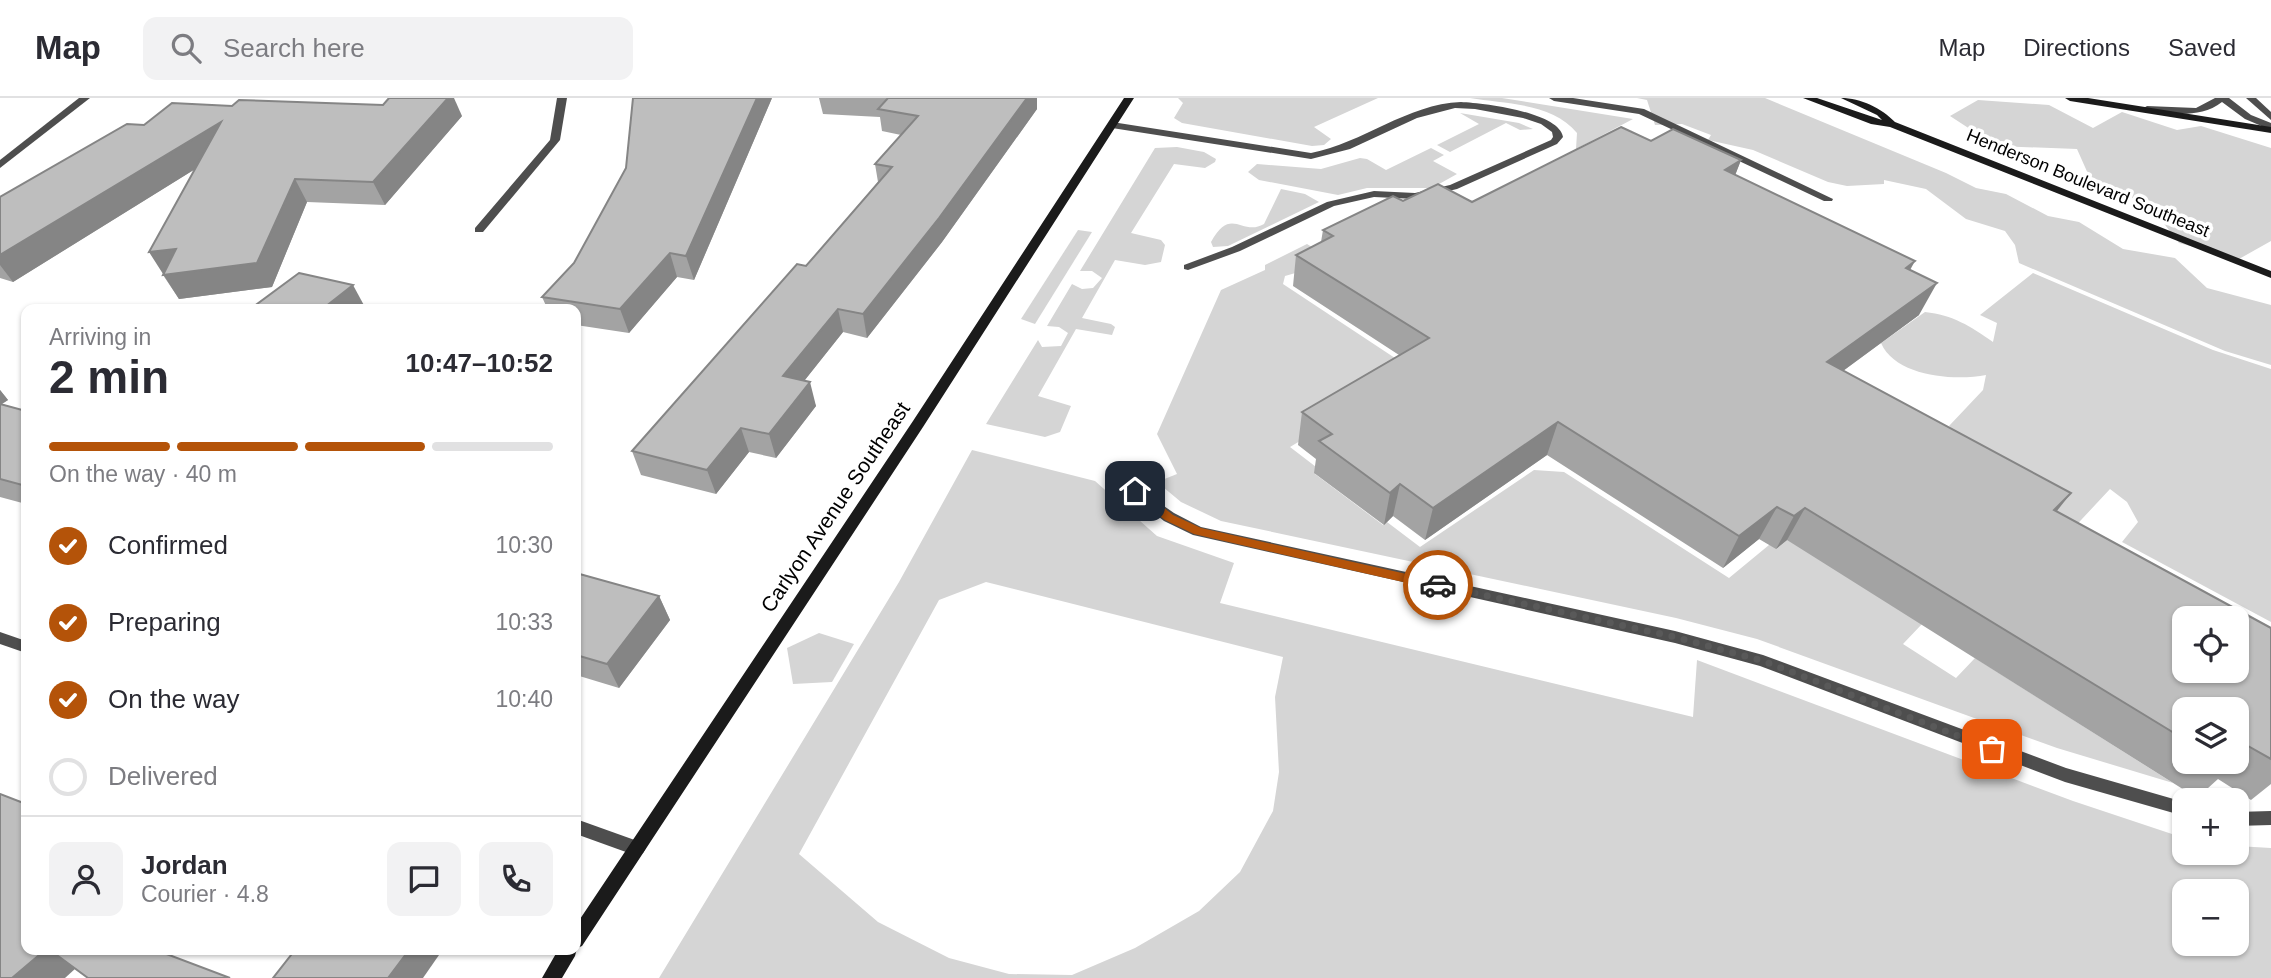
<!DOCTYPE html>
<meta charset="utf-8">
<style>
body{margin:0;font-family:Helvetica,sans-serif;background:#f2f2f3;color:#2b2b33;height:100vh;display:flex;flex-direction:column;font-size:26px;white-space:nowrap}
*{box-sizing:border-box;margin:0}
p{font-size:23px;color:#7c7c81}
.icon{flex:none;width:38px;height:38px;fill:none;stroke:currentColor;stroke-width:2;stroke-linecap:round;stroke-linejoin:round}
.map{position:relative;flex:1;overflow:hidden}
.side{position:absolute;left:21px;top:206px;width:560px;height:651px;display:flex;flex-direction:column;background:#fff;border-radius:14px;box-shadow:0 2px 5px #0004}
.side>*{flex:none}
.buttons{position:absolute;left:2172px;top:508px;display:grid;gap:14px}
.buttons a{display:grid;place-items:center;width:77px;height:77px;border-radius:14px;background:#fff;box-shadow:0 2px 5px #0004;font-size:35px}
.pin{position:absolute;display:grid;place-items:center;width:60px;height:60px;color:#fff;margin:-30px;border-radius:14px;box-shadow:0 4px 10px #0006}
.courier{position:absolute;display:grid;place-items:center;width:70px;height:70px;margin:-35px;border:5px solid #b45309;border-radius:50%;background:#fff;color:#222;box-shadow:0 2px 9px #0007}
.overview em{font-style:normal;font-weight:700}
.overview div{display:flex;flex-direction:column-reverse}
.overview{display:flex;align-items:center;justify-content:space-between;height:119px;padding:0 28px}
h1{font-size:46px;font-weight:700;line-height:52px}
.bar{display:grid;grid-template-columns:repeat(4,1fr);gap:10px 7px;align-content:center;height:84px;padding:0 28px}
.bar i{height:9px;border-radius:5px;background:#e1e1e2}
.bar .active{background:#b45309}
.bar p{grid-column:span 4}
.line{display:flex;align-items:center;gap:18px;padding:0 28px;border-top:2px solid #e1e1e2}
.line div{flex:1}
.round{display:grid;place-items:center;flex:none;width:74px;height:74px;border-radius:14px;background:#f2f2f3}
ol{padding:0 28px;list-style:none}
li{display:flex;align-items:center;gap:21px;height:77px}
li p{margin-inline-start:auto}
li .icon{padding:7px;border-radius:50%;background:#b45309;color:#fff;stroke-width:4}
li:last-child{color:#7c7c81}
li i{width:38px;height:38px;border:4px solid #e1e1e2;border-radius:50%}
header{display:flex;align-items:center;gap:42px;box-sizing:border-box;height:98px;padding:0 35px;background:#fff;border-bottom:2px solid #e1e1e2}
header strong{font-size:33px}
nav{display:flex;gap:38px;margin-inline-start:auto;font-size:24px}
.search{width:490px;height:63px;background:#f2f2f3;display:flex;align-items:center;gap:18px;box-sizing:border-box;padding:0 24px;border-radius:14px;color:#7c7c81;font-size:26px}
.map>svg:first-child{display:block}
.green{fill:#d5d5d5;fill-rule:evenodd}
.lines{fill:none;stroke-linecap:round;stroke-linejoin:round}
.lane{fill:#4e4e4e;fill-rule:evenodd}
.street{fill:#4e4e4e;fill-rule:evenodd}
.secondary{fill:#1b1b1b;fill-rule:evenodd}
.wall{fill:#a3a3a3;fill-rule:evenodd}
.shaded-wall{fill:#858585}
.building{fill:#bebebe;stroke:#858585;stroke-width:2;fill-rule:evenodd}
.route{fill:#b45309}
.done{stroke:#595959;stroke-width:7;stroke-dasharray:0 12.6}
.labels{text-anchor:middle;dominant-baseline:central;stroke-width:7;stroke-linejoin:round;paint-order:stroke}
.far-street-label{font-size:18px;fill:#000;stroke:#fff}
.street-label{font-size:21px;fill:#000;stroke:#fff}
</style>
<header>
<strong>Map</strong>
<div class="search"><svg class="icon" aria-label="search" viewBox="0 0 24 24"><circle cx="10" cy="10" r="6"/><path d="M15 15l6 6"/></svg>Search here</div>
<nav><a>Map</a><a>Directions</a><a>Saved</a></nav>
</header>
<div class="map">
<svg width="2271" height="880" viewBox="0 0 2271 880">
<rect width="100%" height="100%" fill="#fff"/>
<!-- green -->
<g class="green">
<path d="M1178 0H1378L1314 29 1331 41 1324 47 1312 48 1182 25 1174 20 1183 5Z"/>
<path d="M1470 0H1502L1633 21 1576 51 1577 35C1553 5 1506 6 1470 0Z"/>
<path d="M1637 0H1765L1946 75 1976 90 2006 96 2048 118 2079 124 2123 151 2175 160 2207 190 2271 207V267L2225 253 2019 165 2015 147 2005 133 1966 121 1926 91 1884 82V86L1847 88 1828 84 1753 52 1708 42 1711 37 1682 26 1655 27 1647 2Z"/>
<path d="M1978 2 2049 7 2093 30 2122 14 2177 32 2201 28 2271 50V143L2239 161 2179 145 2152 110 2089 78 2077 51 1996 48 1950 18Z"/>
<path d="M1460 15 1519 25 1533 31 1520 32 1506 25 1450 54 1437 47 1479 26Z"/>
<path d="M1177 49 1204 54 1216 61 1215 64 1205 70 1174 66 1131 135 1161 142 1165 147 1161 164 1145 167 1115 162 1082 220 1111 226 1115 229 1112 237 1076 231 1038 298 1071 308 1060 334 1045 339 986 326 1038 242 1042 249 1061 248 1068 235 1059 229 1047 228 1072 186 1082 191 1093 190 1102 180 1092 173H1080L1155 50Z"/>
<path d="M1431 50 1444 57 1433 63 1457 76 1432 90H1367L1338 97 1259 82 1248 74 1257 66 1321 71 1360 60 1367 61 1386 72Z"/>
<path d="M1281 91 1305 96 1319 104 1228 148 1213 149 1211 144C1231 107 1242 139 1264 126Z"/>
<path d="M1078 132 1092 134 1035 226 1021 221Z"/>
<path d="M1307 146 1328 159 1323 167 1285 178 1283 186 1404 266 1403 281 1290 349 1320 372 1315 376 1383 427 1387 424 1420 449 1534 372 1564 374 1729 480 1769 447 1790 440 1922 526 1903 546 1956 580 1975 560 2173 685 2057 650 1757 541 1676 520 1221 423 1181 404 1157 384 1177 376 1157 336 1221 192 1265 172V167Z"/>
<path d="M2033 175 2213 252 2271 271V524L2122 444 2138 424 2127 404 2110 391 2068 436 1949 328 1983 292 1986 277C1955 283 1896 279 1881 245L1925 214C1953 217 1970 228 1993 244L1997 225 1980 217Z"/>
<path d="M972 352 1095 383 1157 438 1234 465 1220 505 1693 619 1697 562 2073 703 2184 740V754H2236L2237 748 2271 750V880H659L899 484ZM986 484 1283 559 1275 599 1279 674 1273 713 1240 774 1199 813 1135 850 1072 877 1009 876 949 860 878 824 799 756 939 502ZM2184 793H2236V845H2184Z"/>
<path d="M819 535 854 546 832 584 793 586 787 550Z"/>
</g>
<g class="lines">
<!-- lane -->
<g class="lane">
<path d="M1549 0H1573L1644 11 1833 101 1832 103H1824L1639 16 1554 3Z"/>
<path d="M1461 4C1483 5 1559 14 1563 39L1557 46 1457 91 1415 101 1374 99 1334 108 1240 153 1188 172 1184 171V167L1232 149 1327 104 1374 93 1415 95 1450 87 1551 42 1553 39 1552 34 1541 26 1523 20 1475 11 1455 10 1417 20 1350 51 1311 61 1112 30 1107 27 1112 24 1311 55C1363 45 1407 6 1461 4Z"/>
<path d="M1135 388 1174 415 1201 429 1675 533 1763 557 2066 670 2184 704V718L2065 684 1760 568 1675 545 1193 437 1164 423 1130 396 1128 393Z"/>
<path d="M2271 713V727L2236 728V714Z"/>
</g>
<!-- street -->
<g class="street">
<path d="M79 0H90L0 70V62Z"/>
<path d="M557 0H567L560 42 483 134H475V130L550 42Z"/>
<path d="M2215 0H2229L2251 17 2271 25V32L2245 21 2222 4C2200 21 2173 15 2147 14L2142 11 2147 8 2196 10Z"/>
<path d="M2246 0H2256L2271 14V22Z"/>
<path d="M0 534 26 543V555L0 546Z"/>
<path d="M576 721 643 745 646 750 643 755 637 758 576 736Z"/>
</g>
<!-- secondary -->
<g class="secondary">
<path d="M1124 0H1134L923 329 582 848 577 850 575 858 562 880H542L558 852H576V827L913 323Z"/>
<path d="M1803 0H1817L1882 22 1877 17 1841 0C1861 0 1881 10 1895 24L2271 173V180L1890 29 1871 26Z"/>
<path d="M2065 0H2088L2271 29V35L2070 3Z"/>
</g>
</g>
<!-- wall -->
<g class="wall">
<path d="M772 0 694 182 677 179 629 235 576 227V212H548L542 199 574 165Z"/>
<path d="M819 0H1037V11L942 144 867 240 843 234 804 283 816 308 776 360 749 354 716 396 641 377 632 353 806 168 878 84 875 66 901 37 882 33 880 19 823 16Z"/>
<path d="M462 18 385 107 307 104 272 189 179 201 163 177 195 71 13 184 0 180V99L144 27Z"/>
<path d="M1651 43 1741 62 1735 77 1910 172 1919 217 1843 273 2056 413 2271 530V686L2251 702 2218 681 2197 700 1787 442 1776 451 1759 441 1723 470 1547 357 1425 442 1393 418 1384 427 1314 375 1316 361 1298 347 1302 314 1399 257 1293 188 1296 157 1321 144 1323 132 1403 103 1472 104ZM2184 611 2236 663H2184Z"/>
<path d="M0 292 8 302 2 306 26 313V406L0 399Z"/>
<path d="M576 475 659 498 670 522 619 590 576 577Z"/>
</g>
<!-- shaded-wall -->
<g class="shaded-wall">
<path d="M448 0H454L462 18 385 107 373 84Z"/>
<path d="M757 0H772L694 182 686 158Z"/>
<path d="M1027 0H1037V11L942 144 867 240 863 216Z"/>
<path d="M221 24 234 47 13 184 0 167V157Z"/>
<path d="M1741 62 1729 93 1725 72Z"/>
<path d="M295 81 307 104 272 189 179 201 149 154 176 151Z"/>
<path d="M670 155 677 179 629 235 620 211Z"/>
<path d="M1915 163 1898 194 1906 170Z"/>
<path d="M1937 185 1919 217 1810 297 1827 264Z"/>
<path d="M353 187 366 211 327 212 325 209Z"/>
<path d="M838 211 843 234 789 302 783 278Z"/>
<path d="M810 284 816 308 776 360 769 336Z"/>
<path d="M0 292 8 302 0 307Z"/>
<path d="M1558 324 1547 357 1425 442 1433 410Z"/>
<path d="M741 330 749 354 716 396 707 372Z"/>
<path d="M1400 386 1393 418 1384 427 1390 395Z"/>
<path d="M2071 395 2046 427 2054 412Z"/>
<path d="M1777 409 1759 441 1723 470 1739 438Z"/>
<path d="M1805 410 1787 442 1776 451 1794 418Z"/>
<path d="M659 498 670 522 619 590 607 566Z"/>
<path d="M45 852H51L76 870 65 880H12Z"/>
<path d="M409 852H435L439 857 423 880H388Z"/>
</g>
<!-- building -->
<g class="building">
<path d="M389 0H448L373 84 295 81 257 165 163 177 176 151 149 154 221 24 0 157V99L127 26 144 27 172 5 232 8 239 2 383 7Z"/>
<path d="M633 0H757L686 158 670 155 620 211 542 199 574 165 626 70Z"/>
<path d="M888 0H1027L939 120 863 216 838 211 783 278 810 284 769 336 741 330 707 372 632 353 797 166 806 168 892 69 875 66 918 18 878 11Z"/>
<path d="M1621 29 1651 43 1673 31 1741 62 1725 72 1915 163 1906 170 1937 185 1827 264 2071 395 2054 412 2271 530V661L2248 648 2232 670 2221 663H2236V611H2184V641L1805 410 1794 418 1777 409 1739 438 1558 324 1433 410 1400 386 1390 395 1319 343 1332 336 1302 314 1429 240 1296 157 1333 138 1323 132 1393 98 1403 103 1438 86 1472 104ZM2184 520H2236V572H2184Z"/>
<path d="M299 175 353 187 325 209 338 212H249Z"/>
<path d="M518 208 517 212H490Z"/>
<path d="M0 306 26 313V388L0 381Z"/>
<path d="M576 475 659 498 607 566 576 557Z"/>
<path d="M0 696 26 706V852H45L12 880H0Z"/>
<path d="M50 852H156L230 880H88Z"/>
<path d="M295 852H409L388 880H273Z"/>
</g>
<!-- route -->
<path class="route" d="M1131 390H1139L1173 417 1201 430 1438 483 1444 487 1438 492 1194 436 1165 422 1131 396Z"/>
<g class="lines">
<!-- done -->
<path class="done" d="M1438 487 1675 539 1763 563 1992 651"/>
</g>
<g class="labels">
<!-- far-street labels -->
<g class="far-street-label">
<text transform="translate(2088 85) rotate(22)">Henderson Boulevard Southeast</text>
</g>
<!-- street labels -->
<g class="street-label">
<text transform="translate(835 409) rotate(-56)">Carlyon Avenue Southeast</text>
</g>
</g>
</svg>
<div class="buttons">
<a><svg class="icon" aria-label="locate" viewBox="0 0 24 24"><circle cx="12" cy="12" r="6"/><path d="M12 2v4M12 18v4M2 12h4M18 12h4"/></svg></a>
<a><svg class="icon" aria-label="layers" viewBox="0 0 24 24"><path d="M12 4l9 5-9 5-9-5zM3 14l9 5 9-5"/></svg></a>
<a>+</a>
<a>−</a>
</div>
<div class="pin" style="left:1992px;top:651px;background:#ea580c"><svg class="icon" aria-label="bag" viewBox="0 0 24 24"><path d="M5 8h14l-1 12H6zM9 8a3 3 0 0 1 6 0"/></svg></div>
<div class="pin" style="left:1135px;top:393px;background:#1f2937"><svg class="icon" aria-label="home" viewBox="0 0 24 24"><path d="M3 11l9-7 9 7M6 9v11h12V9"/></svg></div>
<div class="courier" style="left:1438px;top:487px"><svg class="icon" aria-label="car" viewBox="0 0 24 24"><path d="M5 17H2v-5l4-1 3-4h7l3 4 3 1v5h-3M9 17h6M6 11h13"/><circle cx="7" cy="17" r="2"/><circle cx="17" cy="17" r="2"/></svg></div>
<section class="side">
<div class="overview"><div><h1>2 min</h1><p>Arriving in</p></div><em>10:47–10:52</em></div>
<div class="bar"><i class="active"></i><i class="active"></i><i class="active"></i><i></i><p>On the way · 40 m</p></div>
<ol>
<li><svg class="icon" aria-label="check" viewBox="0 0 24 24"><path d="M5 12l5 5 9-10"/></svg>Confirmed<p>10:30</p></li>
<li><svg class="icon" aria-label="check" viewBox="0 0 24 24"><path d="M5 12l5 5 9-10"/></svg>Preparing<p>10:33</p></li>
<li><svg class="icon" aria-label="check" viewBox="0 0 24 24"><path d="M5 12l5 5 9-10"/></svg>On the way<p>10:40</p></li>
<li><i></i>Delivered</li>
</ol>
<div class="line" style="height:126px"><a class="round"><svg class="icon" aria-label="person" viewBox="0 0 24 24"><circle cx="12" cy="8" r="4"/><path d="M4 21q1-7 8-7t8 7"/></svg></a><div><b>Jordan</b><p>Courier · 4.8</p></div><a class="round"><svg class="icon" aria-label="chat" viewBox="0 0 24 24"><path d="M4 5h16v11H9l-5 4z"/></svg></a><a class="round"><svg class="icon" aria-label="phone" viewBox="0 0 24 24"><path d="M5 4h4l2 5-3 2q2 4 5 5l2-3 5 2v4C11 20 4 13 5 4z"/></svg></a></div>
</section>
</div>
